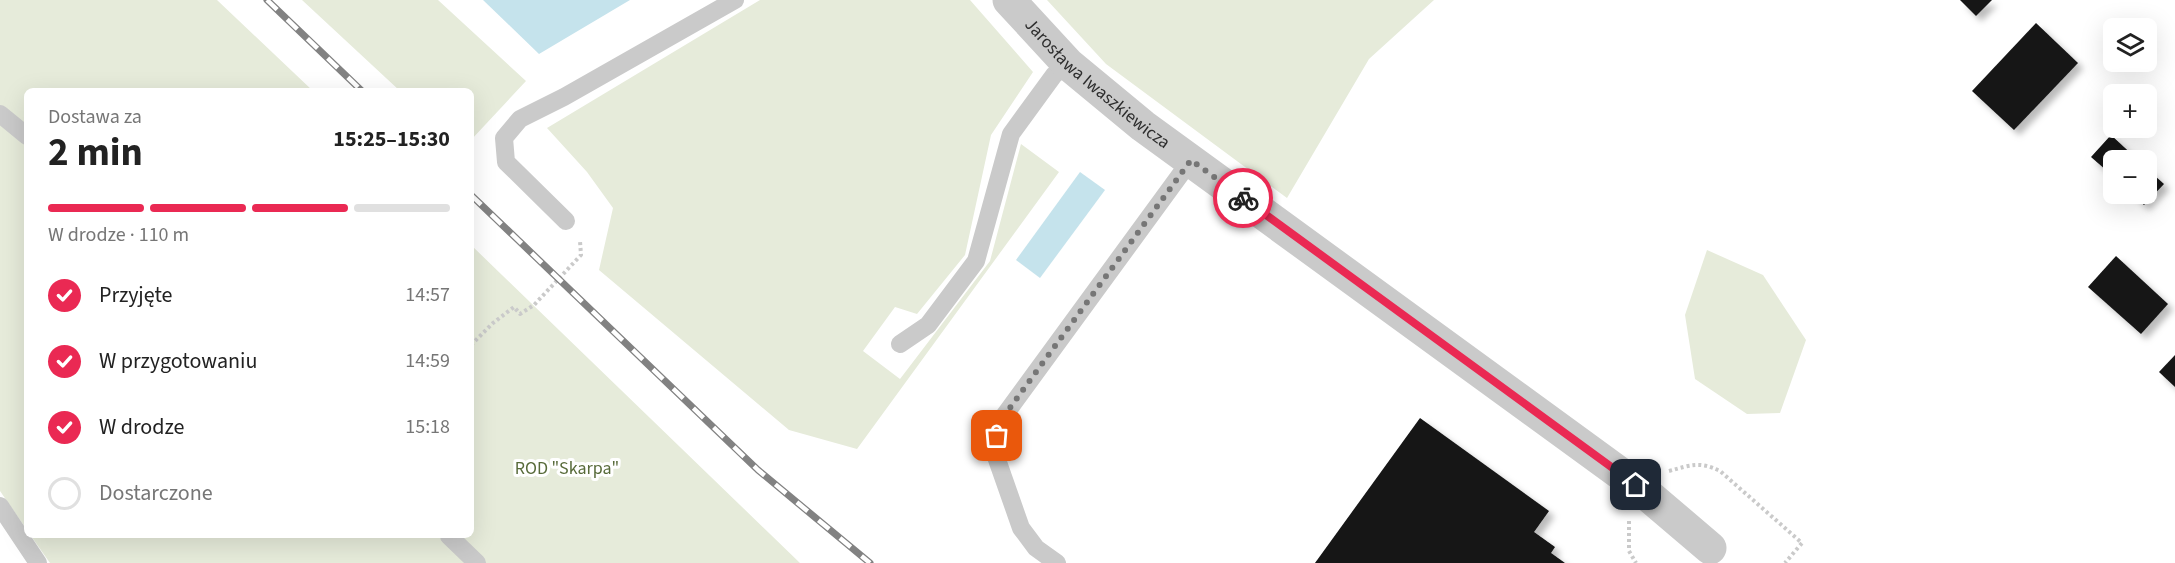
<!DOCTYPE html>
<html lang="pl">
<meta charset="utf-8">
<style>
body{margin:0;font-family:"Source Sans 3",sans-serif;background:#f6f6f6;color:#222;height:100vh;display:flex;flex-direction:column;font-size:22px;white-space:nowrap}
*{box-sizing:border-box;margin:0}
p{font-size:20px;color:#767676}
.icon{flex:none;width:33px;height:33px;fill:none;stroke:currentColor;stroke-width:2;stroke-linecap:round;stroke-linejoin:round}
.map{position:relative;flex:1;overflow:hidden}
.panel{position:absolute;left:24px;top:88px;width:450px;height:450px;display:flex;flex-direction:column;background:#fff;border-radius:9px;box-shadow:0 6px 24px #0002}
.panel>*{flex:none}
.fabs{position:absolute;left:2103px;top:18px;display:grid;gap:12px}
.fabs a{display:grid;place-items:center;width:54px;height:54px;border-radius:9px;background:#fff;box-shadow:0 6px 24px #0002;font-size:30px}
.pin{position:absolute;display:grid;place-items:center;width:51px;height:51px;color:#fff;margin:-26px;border-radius:12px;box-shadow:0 3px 9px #0006}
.courier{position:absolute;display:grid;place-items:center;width:60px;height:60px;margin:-30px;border:4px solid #ea2953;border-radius:50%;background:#fff;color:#222;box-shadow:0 2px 8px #0007}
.summary em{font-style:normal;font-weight:700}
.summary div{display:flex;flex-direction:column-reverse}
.summary{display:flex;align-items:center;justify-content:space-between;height:102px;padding:0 24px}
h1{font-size:39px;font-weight:700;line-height:45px}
.bar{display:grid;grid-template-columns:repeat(4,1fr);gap:9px 6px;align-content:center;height:72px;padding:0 24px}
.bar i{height:8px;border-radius:4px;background:#e0e0e0}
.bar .active{background:#ea2953}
.bar p{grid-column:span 4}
ol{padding:0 24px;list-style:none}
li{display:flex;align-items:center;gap:18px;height:66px}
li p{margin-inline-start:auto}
li .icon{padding:6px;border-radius:50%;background:#ea2953;color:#fff;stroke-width:4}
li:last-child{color:#767676}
li i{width:33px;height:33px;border:3px solid #e0e0e0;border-radius:50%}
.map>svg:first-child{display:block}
.green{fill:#e6ebda}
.water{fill:#c5e3ec}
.building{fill:#141414;filter:url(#shadow)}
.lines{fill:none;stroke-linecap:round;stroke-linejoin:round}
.path{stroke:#cacaca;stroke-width:4;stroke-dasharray:3 3;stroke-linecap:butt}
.lane{stroke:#cacaca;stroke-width:18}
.street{stroke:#cacaca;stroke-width:33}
.rail-casing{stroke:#828282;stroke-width:7}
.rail{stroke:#fff;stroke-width:4.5;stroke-dasharray:14;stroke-linecap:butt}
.done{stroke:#767676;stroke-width:6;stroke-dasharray:0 10.8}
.route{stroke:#ea2953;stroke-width:8}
.labels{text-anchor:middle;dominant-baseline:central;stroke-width:6;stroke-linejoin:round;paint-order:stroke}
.street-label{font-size:18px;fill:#2d2d2d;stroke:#fff}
.park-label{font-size:18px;fill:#576a39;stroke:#fff}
</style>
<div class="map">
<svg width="2175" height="563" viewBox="0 0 2175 563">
<defs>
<filter id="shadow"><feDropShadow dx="5.5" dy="5.5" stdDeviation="3" flood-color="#0004"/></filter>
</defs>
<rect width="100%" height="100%" fill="#fff"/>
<!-- green -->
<g class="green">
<path d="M0 0H217L313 91 27 92V530L0 491Z"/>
<path d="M302 0H438L526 81 471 140V92L400 91Z"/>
<path d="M760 0H970L1033 72 991 135 965 255 917 314 895 307 863 351 900 379 990 261 1021 144 1059 172 857 449 789 430 599 270 613 208 587 172 547 128Z"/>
<path d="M1047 0H1434L1369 59 1287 198 1106 64Z"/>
<path d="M471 245 800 563H50L31 536H471Z"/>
<path d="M1707 250 1763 275 1806 340 1780 413 1747 414 1695 379 1685 315Z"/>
</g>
<!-- water -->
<g class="water">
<path d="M483 0H630L539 54Z"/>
<path d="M1080 172 1105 190 1040 278 1016 260Z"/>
</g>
<!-- building -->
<g class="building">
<path d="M1960 0H1992L1976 16Z"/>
<path d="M2036 23 2078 63 2014 130 1972 91Z"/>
<path d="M2111 135 2138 160H2114V177L2091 157Z"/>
<path d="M2146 168 2164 184 2144 205 2132 194H2146Z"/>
<path d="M2116 256 2168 304 2141 334 2088 287Z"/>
<path d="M2175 355V387L2159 372Z"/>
<path d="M1420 418 1549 511 1534 532 1555 547 1551 553 1565 563H1315Z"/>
</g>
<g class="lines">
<!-- path -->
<g class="path">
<path d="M471 345 493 323 514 307 520 314 534 305 581 255 580 241"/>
<path d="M1669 471C1691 465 1699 461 1720 471L1802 543 1785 563"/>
<path d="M1629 521V551L1636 563"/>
</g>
<!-- lane -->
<g class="lane">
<path d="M0 114 27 136"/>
<path d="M566 221 506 162 504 138 520 119 564 97 735 0"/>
<path d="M900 344 928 325 976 261 1011 134 1054 75 1068 64"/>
<path d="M0 506 38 563"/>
<path d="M449 536 477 563"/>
<path d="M1057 563 1036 548 1021 528 994 451 1001 420 1191 160"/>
</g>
<!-- street -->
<path class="street" id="s1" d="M1009 0 1068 64 1143 126 1636 485 1710 548"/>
<defs>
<g id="rail">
<path d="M267 0 363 92"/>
<path d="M471 195 758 470 870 563"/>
</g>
</defs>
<!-- rail casing -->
<use href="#rail" class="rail-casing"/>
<!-- rail -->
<use href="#rail" class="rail"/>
</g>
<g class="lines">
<!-- done -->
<path class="done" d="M997 436 1001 420 1191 160 1243 198"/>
<!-- route -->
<path class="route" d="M1243 198 1636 485"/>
</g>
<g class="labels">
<!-- street labels -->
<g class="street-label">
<text stroke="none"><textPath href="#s1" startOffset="122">Jarosława Iwaszkiewicza</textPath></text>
</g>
<!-- park labels -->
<g class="park-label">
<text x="567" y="468">ROD "Skarpa"</text>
</g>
</g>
</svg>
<div class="fabs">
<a><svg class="icon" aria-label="layers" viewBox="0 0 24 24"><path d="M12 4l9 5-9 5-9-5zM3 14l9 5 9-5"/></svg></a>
<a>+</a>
<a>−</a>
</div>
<div class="pin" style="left:997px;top:436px;background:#ea580c"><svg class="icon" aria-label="bag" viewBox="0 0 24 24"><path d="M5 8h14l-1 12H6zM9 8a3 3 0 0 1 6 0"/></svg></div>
<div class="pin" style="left:1636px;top:485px;background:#1f2937"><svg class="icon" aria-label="home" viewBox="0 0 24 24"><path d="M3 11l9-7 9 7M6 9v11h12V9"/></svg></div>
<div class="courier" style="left:1243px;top:198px"><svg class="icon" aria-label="bike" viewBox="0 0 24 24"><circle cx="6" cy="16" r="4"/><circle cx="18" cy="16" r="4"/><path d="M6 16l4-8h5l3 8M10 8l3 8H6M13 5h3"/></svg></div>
<section class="panel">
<div class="summary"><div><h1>2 min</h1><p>Dostawa za</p></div><em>15:25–15:30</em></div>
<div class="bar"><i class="active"></i><i class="active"></i><i class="active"></i><i></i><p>W drodze · 110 m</p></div>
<ol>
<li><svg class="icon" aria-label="check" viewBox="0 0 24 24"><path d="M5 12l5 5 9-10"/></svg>Przyjęte<p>14:57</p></li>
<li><svg class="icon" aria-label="check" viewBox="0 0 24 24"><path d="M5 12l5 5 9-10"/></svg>W przygotowaniu<p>14:59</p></li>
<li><svg class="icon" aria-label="check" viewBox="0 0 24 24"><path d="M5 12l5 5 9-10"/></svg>W drodze<p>15:18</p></li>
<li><i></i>Dostarczone</li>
</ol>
</section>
</div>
